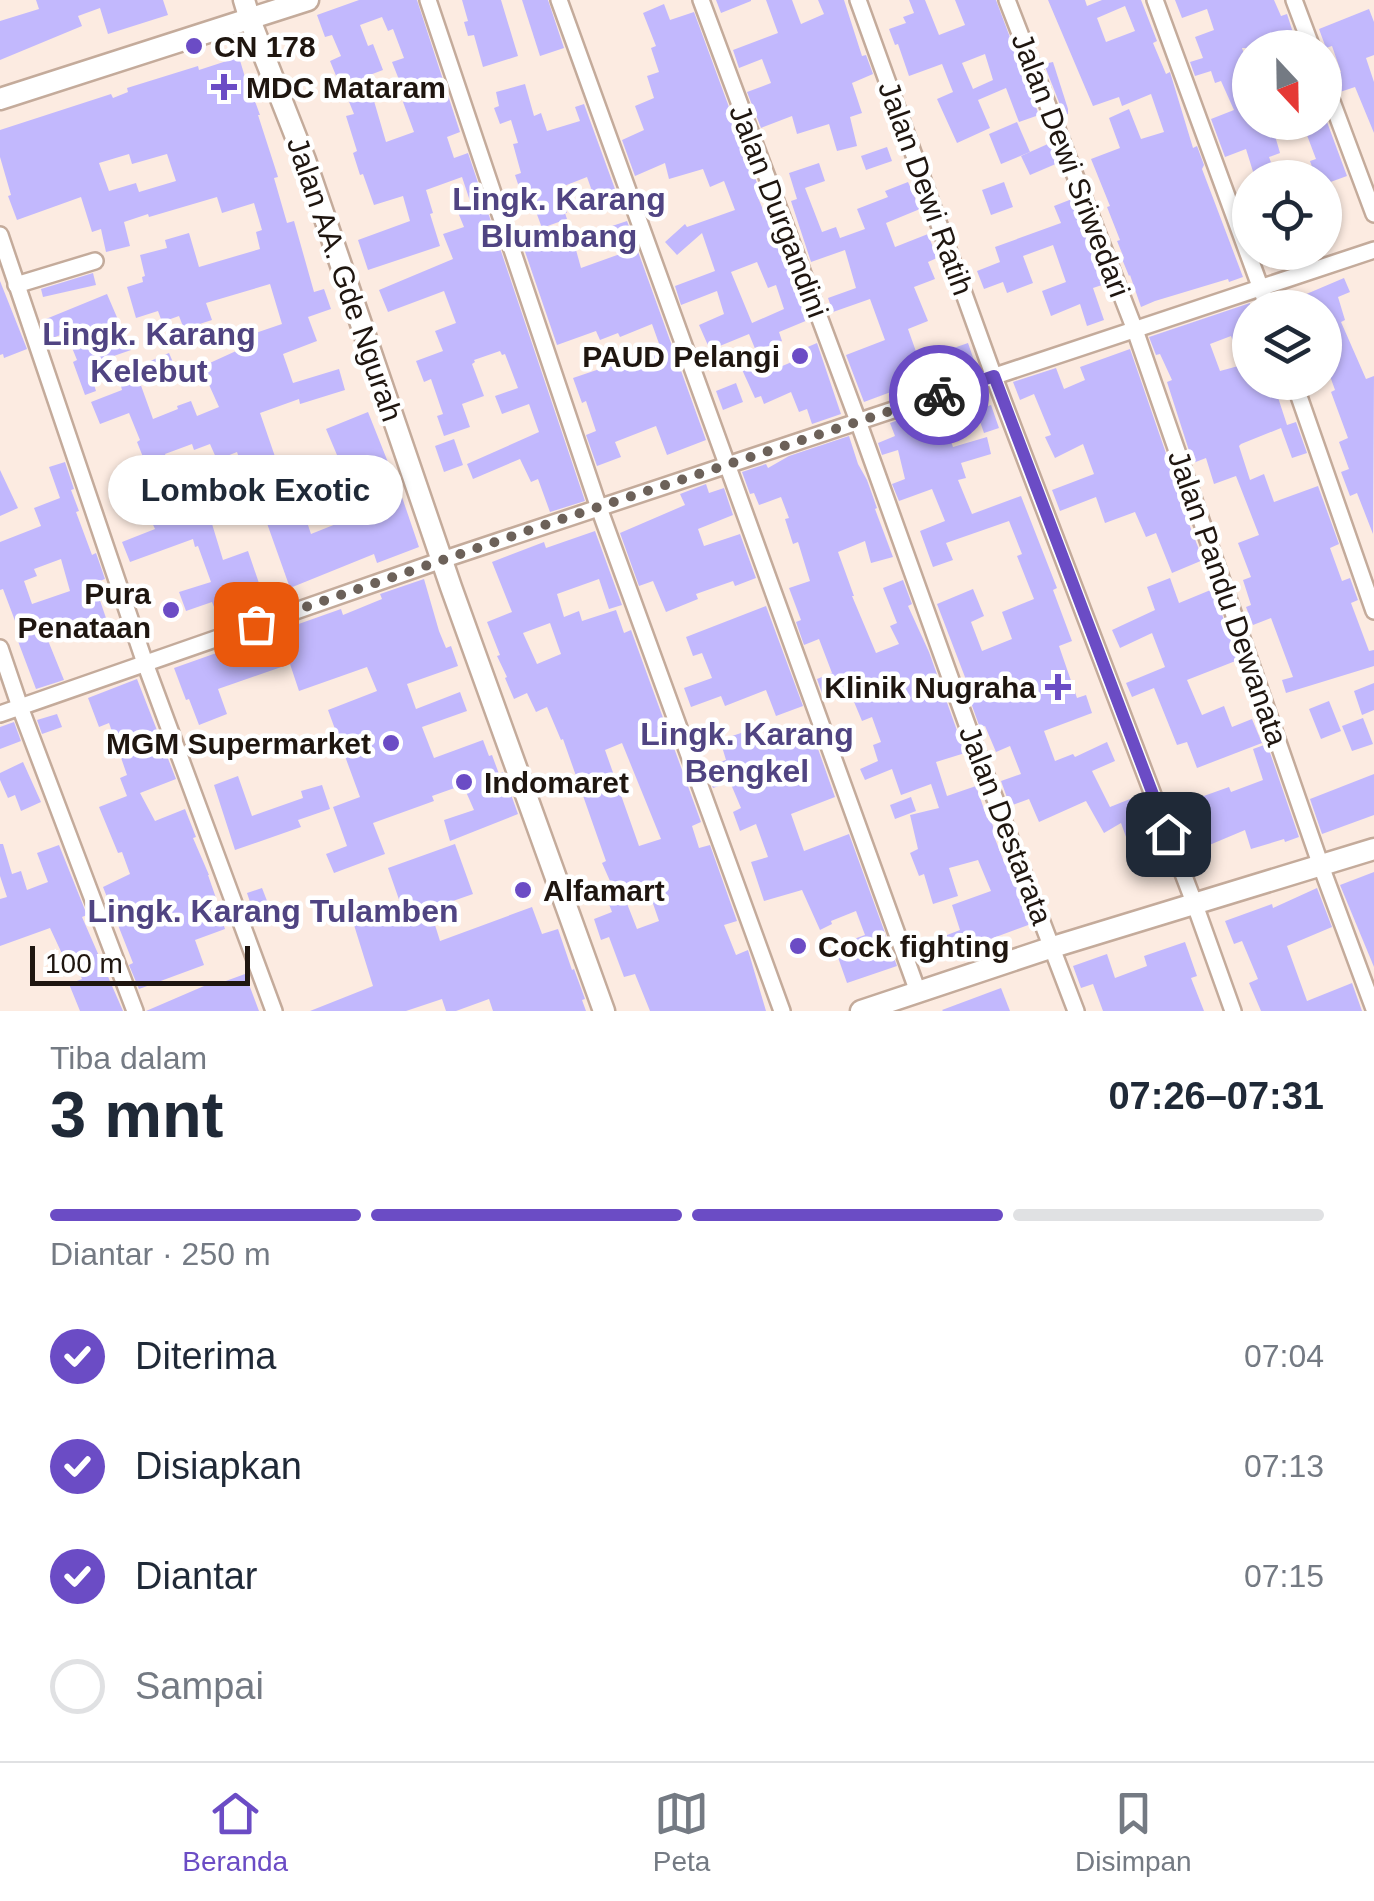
<!DOCTYPE html>
<html lang="id">
<meta charset="utf-8">
<style>
body{margin:0;font-family:Arial,sans-serif;background:#f2f2f3;color:#1f2937;height:100vh;display:flex;flex-direction:column;font-size:38px;white-space:nowrap}
*{box-sizing:border-box;margin:0}
p{font-size:32px;color:#747a83}
.icon{flex:none;width:55px;height:55px;fill:none;stroke:currentColor;stroke-width:2;stroke-linecap:round;stroke-linejoin:round}
.map{position:relative;height:1011px;overflow:hidden}
.panel{display:flex;flex-direction:column;background:#fff;flex:1}
.panel>*{flex:none}
.needle{width:65px;rotate:158deg}
.buttons{position:absolute;left:1232px;top:30px;display:grid;gap:20px}
.buttons a{display:grid;place-items:center;width:110px;height:110px;border-radius:50%;background:#fff;box-shadow:0 2px 8px #0004;font-size:50px}
.scale{position:absolute;left:30px;bottom:25px;width:220px;box-sizing:border-box;padding-left:10px;border:5px solid #1f1610;border-top:0;font-size:28px;line-height:35px;white-space:nowrap;color:#1f1610;-webkit-text-stroke:8px #fff;paint-order:stroke}
.pin{position:absolute;display:grid;place-items:center;width:85px;height:85px;color:#fff;margin:-42px;border-radius:20px;box-shadow:0 5px 15px #0006}
.courier{position:absolute;display:grid;place-items:center;width:100px;height:100px;margin:-50px;border:8px solid #6b4cc5;border-radius:50%;background:#fff;color:#222;box-shadow:0 2px 12px #0007}
.bubble{position:absolute;height:70px;border-radius:35px;background:#fff;box-shadow:0 2px 8px #0004;font-size:32px;font-weight:700;line-height:70px;text-align:center}
.summary em{font-style:normal;font-weight:700}
.summary div{display:flex;flex-direction:column-reverse}
.summary{display:flex;align-items:center;justify-content:space-between;height:170px;padding:0 50px}
h1{font-size:65px;font-weight:700;line-height:75px}
.bar{display:grid;grid-template-columns:repeat(4,1fr);gap:15px 10px;align-content:center;height:120px;padding:0 50px}
.bar i{height:12px;border-radius:8px;background:#e0e1e3}
.bar .on{background:#6b4cc5}
.bar p{grid-column:span 4}
ol{padding:0 50px;list-style:none}
li{display:flex;align-items:center;gap:30px;height:110px}
li p{margin-inline-start:auto}
li .icon{padding:10px;border-radius:50%;background:#6b4cc5;color:#fff;stroke-width:4}
li:last-child{color:#747a83}
li i{width:55px;height:55px;border:5px solid #e0e1e3;border-radius:50%}
.tabs{display:flex;justify-content:space-around;align-items:center;height:140px;border-top:2px solid #e0e1e3;background:#fff;font-size:28px;color:#747a83}
.tabs a{display:grid;justify-items:center;gap:5px}
.tabs .on{color:#6b4cc5}
.map>svg:first-child{display:block}
.building{fill:#c2b8fd;fill-rule:evenodd}
.lines{fill:none;stroke-linecap:round;stroke-linejoin:round}
.minor-casing{stroke:#c4ab9b;stroke-width:20}
.major-casing{stroke:#c4ab9b;stroke-width:25}
.minor{stroke:#fff;stroke-width:15}
.major{stroke:#fff;stroke-width:20}
.done{stroke:#6c6159;stroke-width:10;stroke-dasharray:0 18}
.route{stroke:#6b4cc5;stroke-width:12}
.poi-dot{fill:#6b4cc5;stroke:#fff;stroke-width:4}
.labels{text-anchor:middle;dominant-baseline:central;stroke-width:9;stroke-linejoin:round;paint-order:stroke}
.poi-label{font-size:30px;font-weight:bold;fill:#1f1610;stroke:#fff;text-anchor:start}
.street-label{font-size:30px;fill:#1f1610;stroke:#fff}
.neighbourhood-label{font-size:32px;font-weight:bold;fill:#504482;stroke:#fff}
</style>
<div class="map">
<svg width="1374" height="1011" viewBox="0 0 1374 1011">
<rect width="100%" height="100%" fill="#fcebe1"/>
<!-- building -->
<g class="building">
<path d="M36 0H163L168 15 108 34 100 8 78 16 82 26 0 60V21L39 9Z"/>
<path d="M359 0H417L460 132 447 137 454 158 468 153 585 501 550 512 538 479 531 482 520 459 473 479 467 464 539 432 529 404 502 414 495 396 518 388 505 354 502 355 500 351 474 360 475 362 472 364 484 396 462 404 470 427 444 436 437 416 443 414 431 379 424 382 416 361 443 351 435 331 456 323 444 291 388 312 379 290 453 259 443 234 464 227 457 210 471 204 462 177 426 190 433 213 430 214 440 246 368 270 358 240 410 221 403 196 374 205 363 174 360 175 353 153 357 151 346 116 354 114 339 77 337 78 330 61 341 56 332 35 325 37 317 15ZM382 17 388 31 393 29 404 58 392 62 407 100 403 102 414 132 386 142 374 101 377 100 367 76 383 70 373 44 368 46 360 25Z"/>
<path d="M462 0H501L518 56 483 67 474 35 468 36 464 22 468 21Z"/>
<path d="M522 0H548L564 48 540 56Z"/>
<path d="M716 0H751V1L721 13Z"/>
<path d="M766 0H792L801 24 824 14 818 0H844L862 56 866 55 873 74 852 83 862 113 850 117 857 146 837 151 829 124 797 134 792 116 761 128 747 92 771 83 762 59 739 68 733 50 778 33Z"/>
<path d="M909 0H925L939 35 965 25 955 0H996L1039 115 1019 122 1006 88 978 100 990 128 957 143 937 99 953 92 942 64 909 76 898 44 895 45 889 29 906 23 903 17 914 13ZM985 54 993 80 973 89 962 63Z"/>
<path d="M1048 0H1085L1087 6 1102 0H1141L1157 41 1153 43 1166 74 1170 72 1193 148 1197 146 1204 165 1202 169 1243 277 1229 282 1228 279 1155 301 1141 307 1130 275 1129 276 1122 259 1124 258 1117 241 1120 240 1107 207 1110 206 1091 159 1120 148 1109 118 1129 109 1141 139 1164 132 1151 94 1122 106 1119 97 1093 106ZM1125 6 1135 31 1106 42 1097 18Z"/>
<path d="M1175 0H1274L1281 16 1287 14 1298 48H1242L1250 72V122H1271L1280 153 1269 157 1277 178H1255L1246 149 1225 157 1211 119 1234 110 1221 81 1215 83 1211 71 1195 76 1190 62 1203 58 1195 37 1214 30 1207 9 1182 18Z"/>
<path d="M664 4 670 20 694 12 761 194 757 195 785 264H787L808 320 779 332 782 341 756 351 749 334 710 350 699 325 724 314 717 291 681 305 675 286 715 271 702 233 677 255 665 242 685 224 687 227 735 210 724 181 710 187 703 169 669 179 665 163 635 176 622 140 644 130 635 106 654 98 647 76 659 72 651 48 656 46 643 13ZM757 262 768 288 776 285 784 309 752 323 731 272Z"/>
<path d="M1369 9 1374 22V55L1366 58 1374 82V133L1355 87 1340 92 1334 74 1341 72 1332 46 1326 48 1319 29Z"/>
<path d="M239 57 250 94 252 93 260 115H258L278 177 274 178 287 223 294 221 314 292 324 289 331 309 308 317 317 341 283 354 293 383 339 369 345 390 300 404 299 399 260 413 281 474 337 455 326 429 368 412 403 500 419 547 377 563 374 554 290 588 258 498 255 495 252 496 237 452 217 460 210 444 194 450 192 444 165 454 173 473 123 495 117 480 147 467 137 442 140 440 129 413 100 424 91 402 122 390 121 386 139 380 153 419 178 409 177 406 191 401 197 416 219 407 201 367 247 346 244 337 282 324 270 284 206 303 212 320 184 329 179 316 162 322 158 311 136 318 127 287 143 282 142 277 145 276 140 255 167 248 165 240 189 233 199 267 260 249 256 232 262 230 254 203 222 213 217 197 149 217 148 214 124 222 130 246 106 252 101 229 92 232 81 197 17 220 8 196 11 195 0 157V130L111 94 113 98 128 92 127 88 198 66 199 70ZM129 154 132 164 167 154 176 181 139 192 136 183 109 191 99 163ZM352 493 361 514 311 534 303 510Z"/>
<path d="M1053 62 1068 109V114L1064 115 1044 64Z"/>
<path d="M525 84 534 116 541 113 547 131 580 121 575 107 584 104 619 200 598 208 587 177 559 188 567 213H565L567 219 542 228 528 190 521 193 515 175 521 173 513 144 518 143 511 120 500 124 494 108 499 106 496 92Z"/>
<path d="M1017 122 1030 152 1001 164 989 134Z"/>
<path d="M1302 122H1327L1347 176 1325 184V178H1316L1310 161 1316 159Z"/>
<path d="M1050 143 1058 163 1030 175 1021 156Z"/>
<path d="M887 147 892 161 866 170 861 156Z"/>
<path d="M819 163 825 181 805 188 822 232 836 227 840 238 865 229 857 209 888 197 885 191 908 182 920 209 886 223 895 247 928 234 937 258 928 262 935 279 914 287 928 321 908 329 919 360 968 343 976 366 925 383 923 380 864 402 846 355 885 340 870 299 833 312 828 298 856 288 845 250 811 262 791 201 797 199 789 173Z"/>
<path d="M1004 182 1013 207 991 215 982 190Z"/>
<path d="M1072 199 1097 264 1094 265 1102 285 1093 288 1104 320 1087 326 1080 304 1051 316 1042 291 1066 282 1053 245 1023 256 1033 283 1007 293 1003 282 984 289 977 271 1000 262 995 247 1061 223 1054 206Z"/>
<path d="M627 221 706 440 667 455 656 426 615 442 621 457 597 466 586 435 596 431 586 401 582 403 573 378 632 358 633 361 662 352 652 324 620 337 618 333 600 340 596 331 557 345 520 237 529 234 534 251 573 239 581 268 620 254 612 226Z"/>
<path d="M93 273 96 285 43 297 41 289Z"/>
<path d="M1344 278 1350 292 1338 297 1345 320 1341 322 1366 379 1374 376 1373 534 1357 493 1350 496 1341 472 1349 469 1339 442 1348 438 1331 392 1335 390 1325 362V337L1330 335 1325 320V308H1279L1277 299 1295 292 1297 298Z"/>
<path d="M0 281 27 349 4 358 3 354 0 355Z"/>
<path d="M107 294 131 350 108 358 111 368 91 375 96 391 85 395 73 362 77 360 66 333 47 340 41 321Z"/>
<path d="M1250 303V382H1273L1287 425 1296 422 1307 453 1292 458 1281 428 1241 444 1239 446 1250 480 1264 474 1274 502 1318 486 1339 544 1330 548 1342 581 1350 578 1358 600 1351 603 1369 651 1374 650V666L1286 693 1282 680 1293 677 1271 618 1253 625 1246 607 1251 605 1243 580 1251 577 1238 543 1259 535 1236 476 1214 484 1206 458 1193 463 1167 382 1172 380 1160 354 1156 355 1149 337ZM1231 336 1242 365 1220 371 1210 344Z"/>
<path d="M817 343 841 414 812 424 807 409 799 412 791 392 764 404 761 396 755 398 739 363 767 353 773 370 794 361 791 354Z"/>
<path d="M1130 349 1180 494 1178 495 1203 560 1172 573 1156 533 1146 537 1135 512 1105 523 1096 497 1060 511 1052 490 1094 474 1083 444 1055 458 1045 437 1051 435 1034 394 1020 400 1013 382 1056 368 1064 389 1085 380 1080 367Z"/>
<path d="M169 353 178 374 156 382 148 362Z"/>
<path d="M736 383 743 402 723 410 716 391Z"/>
<path d="M991 405 999 428 984 433 976 410Z"/>
<path d="M907 417 912 431 943 420 953 447 987 437 991 454 961 463 966 478 958 480 972 514 1021 496 1057 588 1053 590 1072 641 1059 646 1077 698 1086 695 1092 713 1044 731 1055 761 1073 754 1075 757 1107 742 1115 761 1092 771 1110 807 1135 797 1149 842 1130 848 1121 823 1104 833 1086 801 1039 822 1029 799 1010 806 1001 781 1021 774 1010 746 996 752 985 726 980 728 965 686 968 685 937 604 973 589 984 616 971 622 982 651 1012 639 1002 612 1034 599 1017 556 1022 554 1009 521 946 543 953 560 933 567 920 531 945 521 932 489 899 501 892 484 905 479 898 450 882 455 878 443 895 436 890 423Z"/>
<path d="M849 436 858 464 867 480 877 508 875 509 893 557 871 563 865 541 838 552 854 596H852L876 653 899 644 890 626 897 623 883 588 903 580 912 604 908 606 929 652 965 753 936 762 947 796 976 786 987 818 990 817 996 836H994L1004 862 1006 860 1031 924 966 948 967 949 937 961 929 942 960 930 952 905 991 891 978 860 949 868 958 896 933 904 924 874 919 876 910 853 918 849 910 815 939 808 931 784 901 795 892 769 865 780 860 769 878 761 873 745 881 742 872 717 862 721 847 685 823 696 817 679 832 673 819 639 804 645 796 622 801 620 789 588 810 581 798 542 793 544 785 519 789 518 781 497 759 505 754 493 750 494 742 472 766 464 768 468 789 456Z"/>
<path d="M454 439 463 465 444 472 435 446Z"/>
<path d="M65 462 74 489 71 490 79 511 76 512 92 555 96 553 105 579 94 583 106 618 47 638 64 680 36 689 16 636 20 634 3 589 0 590V542L41 526 34 508 60 498 49 467ZM61 559 70 591 32 604 24 581 37 576 34 569Z"/>
<path d="M0 470 18 508 0 516Z"/>
<path d="M706 484 709 493 724 488 733 515 698 529 704 546 740 534 756 578 735 586 733 581 696 594 698 599 666 612 653 581 639 586 620 533 685 505 680 494Z"/>
<path d="M225 485 230 501 215 506 209 490Z"/>
<path d="M168 507 175 524 209 514 223 560 248 551 263 595 216 612 212 602 186 611 179 592 211 582 198 546 195 547 193 539 130 562 122 542 155 529 149 516Z"/>
<path d="M595 531 622 605 609 609 599 579 557 594 564 617 579 611 582 621 616 610 624 633 631 630 701 822 692 826 699 848 710 845 737 921 724 925 736 955 748 950 766 1011H650L635 974 624 977 609 937 601 940 594 919 612 912 601 884 610 881 602 863 606 861 563 739 561 740 547 707 536 712 527 693 514 699 505 678 507 677 497 656 500 655 487 622 512 612 492 562 544 542 546 548ZM550 623 561 654 537 664 523 633ZM622 743 661 839 639 846 605 750ZM649 892 659 921 637 929 626 901Z"/>
<path d="M1170 578 1179 603 1213 589 1238 660 1187 680 1202 715 1224 706 1232 727 1252 719 1262 743 1197 768 1187 742 1177 745 1154 688 1132 697 1126 683 1165 667 1152 633 1120 648 1112 630 1155 610 1147 587Z"/>
<path d="M424 579 439 631 446 648 451 646 458 666 407 684 416 709 460 692 467 711 422 727 434 758 483 740 489 756 492 755 499 774 503 772 518 814 450 841 444 820 474 810 463 785 432 796 434 801 373 823 385 854 334 873 326 854 347 846 333 807 360 797 328 710 377 691 367 667 299 691 290 664 218 689 227 714 199 725 189 699 186 700 174 668 341 609 343 615 382 599 380 594Z"/>
<path d="M766 606 803 706 776 716 766 690 725 706 721 696 691 707 684 688 712 678 702 653 693 656 686 637Z"/>
<path d="M137 679 176 779 140 793 155 821 185 809 196 837 193 838 209 875H208L216 898 214 899 225 929 195 940 204 965 139 989 129 965 133 963 103 887 130 874 122 852 118 853 99 807 127 796 120 778 127 775 109 723 99 727 88 698Z"/>
<path d="M1374 683V710L1362 715 1354 691Z"/>
<path d="M1329 701 1341 731 1321 739 1309 709Z"/>
<path d="M57 714 62 727 42 734 37 720Z"/>
<path d="M1363 718 1373 744 1352 751 1342 726Z"/>
<path d="M14 722 21 741 0 749V727Z"/>
<path d="M811 729 835 797 791 814 804 851 849 834 897 966 847 983 834 946 865 935 856 911 831 921 832 924 820 930 802 890 764 901 751 862 768 857 756 824 740 831 733 812 741 808 730 782 713 788 705 767 726 760 720 740 750 730 757 748 779 740 780 742Z"/>
<path d="M1267 744 1299 837 1285 842 1284 839 1251 849 1245 830 1188 854 1170 808 1229 787 1231 792 1263 780 1253 749Z"/>
<path d="M23 762 41 802 21 811 15 795 8 798 0 780V773Z"/>
<path d="M1374 774V815L1322 834 1310 799Z"/>
<path d="M238 776 252 816 303 798 301 791 322 785 330 809 298 820 301 827 235 850 214 785Z"/>
<path d="M911 797 916 811 895 819 890 805Z"/>
<path d="M0 844H3L12 874 21 871 27 890 48 882 37 853 59 845 87 915 82 917 123 1011H80L69 984 82 979 71 955 64 958 50 928 0 946V899L7 897 0 876Z"/>
<path d="M455 844 473 894 430 909 440 941 532 907 542 934 558 929 572 970 574 969 585 999 582 1000 586 1011H493L489 999 456 1011H446L442 999 406 1011H310L373 986 354 925 403 911 388 868Z"/>
<path d="M1374 872V967L1340 885Z"/>
<path d="M262 888 271 911 255 917 247 893Z"/>
<path d="M1317 888 1332 927 1287 946 1307 1001 1352 983 1362 1011H1261L1249 983 1258 979 1242 941 1234 944 1225 921 1272 904 1273 908Z"/>
<path d="M1185 942 1197 976 1191 978 1204 1011H1103L1093 984 1081 988 1073 966 1107 954 1115 978 1147 966 1144 956Z"/>
<path d="M245 974 259 1011H146L211 983 212 986Z"/>
<path d="M1001 988 1010 1011H943L942 1010Z"/>
</g>
<g class="lines">
<defs>
<g id="minor">
<path d="M428 0 599 508 782 1011"/>
<path d="M559 0 918 992"/>
<path d="M701 0 858 421 974 744 1076 1011"/>
<path d="M858 0 994 377 1195 905 1233 1011"/>
<path d="M1007 0 1135 330 1321 866 1374 1009"/>
<path d="M1155 0 1268 308"/>
<path d="M1294 0 1312 48"/>
<path d="M1325 83 1374 214"/>
<path d="M0 235 145 663 274 1011"/>
<path d="M16 285 95 261"/>
<path d="M1294 382 1374 611"/>
<path d="M0 648 20 707 135 1011"/>
<path d="M0 714 442 560 1374 250"/>
</g>
<g id="major">
<path d="M244 0 250 20 305 160 451 587 604 1011"/>
<path d="M0 99 308 0"/>
<path d="M861 1011 1053 947 1374 849"/>
</g>
</defs>
<!-- minor casing -->
<use href="#minor" class="minor-casing"/>
<!-- major casing -->
<use href="#major" class="major-casing"/>
<!-- minor -->
<use href="#minor" class="minor"/>
<!-- major -->
<use href="#major" class="major"/>
</g>
<g class="lines">
<!-- done -->
<path class="done" d="M256 624 565 518 939 395"/>
<!-- route -->
<path class="route" d="M939 395 994 376 1168 834"/>
</g>
<!-- markers -->
<g class="poi-dot">
<circle cx="194" cy="46" r="10"/>
<path d="M219 72h10v10h10v10h-10v10h-10v-10h-10v-10h10z"/>
<circle cx="800" cy="356" r="10"/>
<circle cx="171" cy="610" r="10"/>
<path d="M1053 672h10v10h10v10h-10v10h-10v-10h-10v-10h10z"/>
<circle cx="391" cy="743" r="10"/>
<circle cx="464" cy="782" r="10"/>
<circle cx="523" cy="890" r="10"/>
<circle cx="798" cy="946" r="10"/>
</g>
<g class="labels">
<!-- poi labels -->
<g class="poi-label">
<text x="214" y="46">CN 178</text>
<text x="246" y="87">MDC Mataram</text>
<text x="780" y="356" text-anchor="end">PAUD Pelangi</text>
<text x="151" y="593" text-anchor="end">Pura<tspan x="151" dy="34">Penataan</tspan></text>
<text x="1036" y="687" text-anchor="end">Klinik Nugraha</text>
<text x="371" y="743" text-anchor="end">MGM Supermarket</text>
<text x="484" y="782">Indomaret</text>
<text x="543" y="890">Alfamart</text>
<text x="818" y="946">Cock fighting</text>
</g>
<!-- street labels -->
<g class="street-label">
<text transform="translate(1071 165) rotate(69)">Jalan Dewi Sriwedari</text>
<text transform="translate(926 188) rotate(70)">Jalan Dewi Ratih</text>
<text transform="translate(779 211) rotate(69)">Jalan Durgandini</text>
<text transform="translate(345 279) rotate(71)">Jalan AA. Gde Ngurah</text>
<text transform="translate(1228 598) rotate(71)">Jalan Pandu Dewanata</text>
<text transform="translate(1006 825) rotate(69)">Jalan Destarata</text>
</g>
<!-- neighbourhood labels -->
<g class="neighbourhood-label">
<text x="559" y="199">Lingk. Karang<tspan x="559" dy="37">Blumbang</tspan></text>
<text x="149" y="334">Lingk. Karang<tspan x="149" dy="37">Kelebut</tspan></text>
<text x="747" y="734">Lingk. Karang<tspan x="747" dy="37">Bengkel</tspan></text>
<text x="273" y="911">Lingk. Karang Tulamben</text>
</g>
</g>
</svg>
<div class="buttons">
<a><svg class="needle" viewBox="-14 -14 28 28"><path d="M0-13l5 13h-10z" fill="#e53935"/><path d="M0 13l5-13h-10z" fill="#747a83"/></svg></a>
<a><svg class="icon" aria-label="locate" viewBox="0 0 24 24"><circle cx="12" cy="12" r="6"/><path d="M12 2v4M12 18v4M2 12h4M18 12h4"/></svg></a>
<a><svg class="icon" aria-label="layers" viewBox="0 0 24 24"><path d="M12 4l9 5-9 5-9-5zM3 14l9 5 9-5"/></svg></a>
</div>
<div class="scale">100 m</div>
<div class="pin" style="left:256px;top:624px;background:#ea580c"><svg class="icon" aria-label="bag" viewBox="0 0 24 24"><path d="M5 8h14l-1 12H6zM9 8a3 3 0 0 1 6 0"/></svg></div>
<div class="pin" style="left:1168px;top:834px;background:#1f2937"><svg class="icon" aria-label="home" viewBox="0 0 24 24"><path d="M3 11l9-7 9 7M6 9v11h12V9"/></svg></div>
<div class="courier" style="left:939px;top:395px"><svg class="icon" aria-label="bike" viewBox="0 0 24 24"><circle cx="6" cy="16" r="4"/><circle cx="18" cy="16" r="4"/><path d="M6 16l4-8h5l3 8M10 8l3 8H6M13 5h3"/></svg></div>
<div class="bubble" style="left:108px;top:455px;width:295px">Lombok Exotic</div>
</div>
<section class="panel">
<div class="summary"><div><h1>3 mnt</h1><p>Tiba dalam</p></div><em>07:26–07:31</em></div>
<div class="bar"><i class="on"></i><i class="on"></i><i class="on"></i><i></i><p>Diantar · 250 m</p></div>
<ol>
<li><svg class="icon" aria-label="check" viewBox="0 0 24 24"><path d="M5 12l5 5 9-10"/></svg>Diterima<p>07:04</p></li>
<li><svg class="icon" aria-label="check" viewBox="0 0 24 24"><path d="M5 12l5 5 9-10"/></svg>Disiapkan<p>07:13</p></li>
<li><svg class="icon" aria-label="check" viewBox="0 0 24 24"><path d="M5 12l5 5 9-10"/></svg>Diantar<p>07:15</p></li>
<li><i></i>Sampai</li>
</ol>
</section>
<nav class="tabs">
<a class="on"><svg class="icon" aria-label="home" viewBox="0 0 24 24"><path d="M3 11l9-7 9 7M6 9v11h12V9"/></svg>Beranda</a>
<a><svg class="icon" aria-label="map" viewBox="0 0 24 24"><path d="M3 6l6-2 6 2 6-2v14l-6 2-6-2-6 2zM9 4v14M15 6v14"/></svg>Peta</a>
<a><svg class="icon" aria-label="saved" viewBox="0 0 24 24"><path d="M7 4h10v16l-5-4-5 4z"/></svg>Disimpan</a>
</nav>
